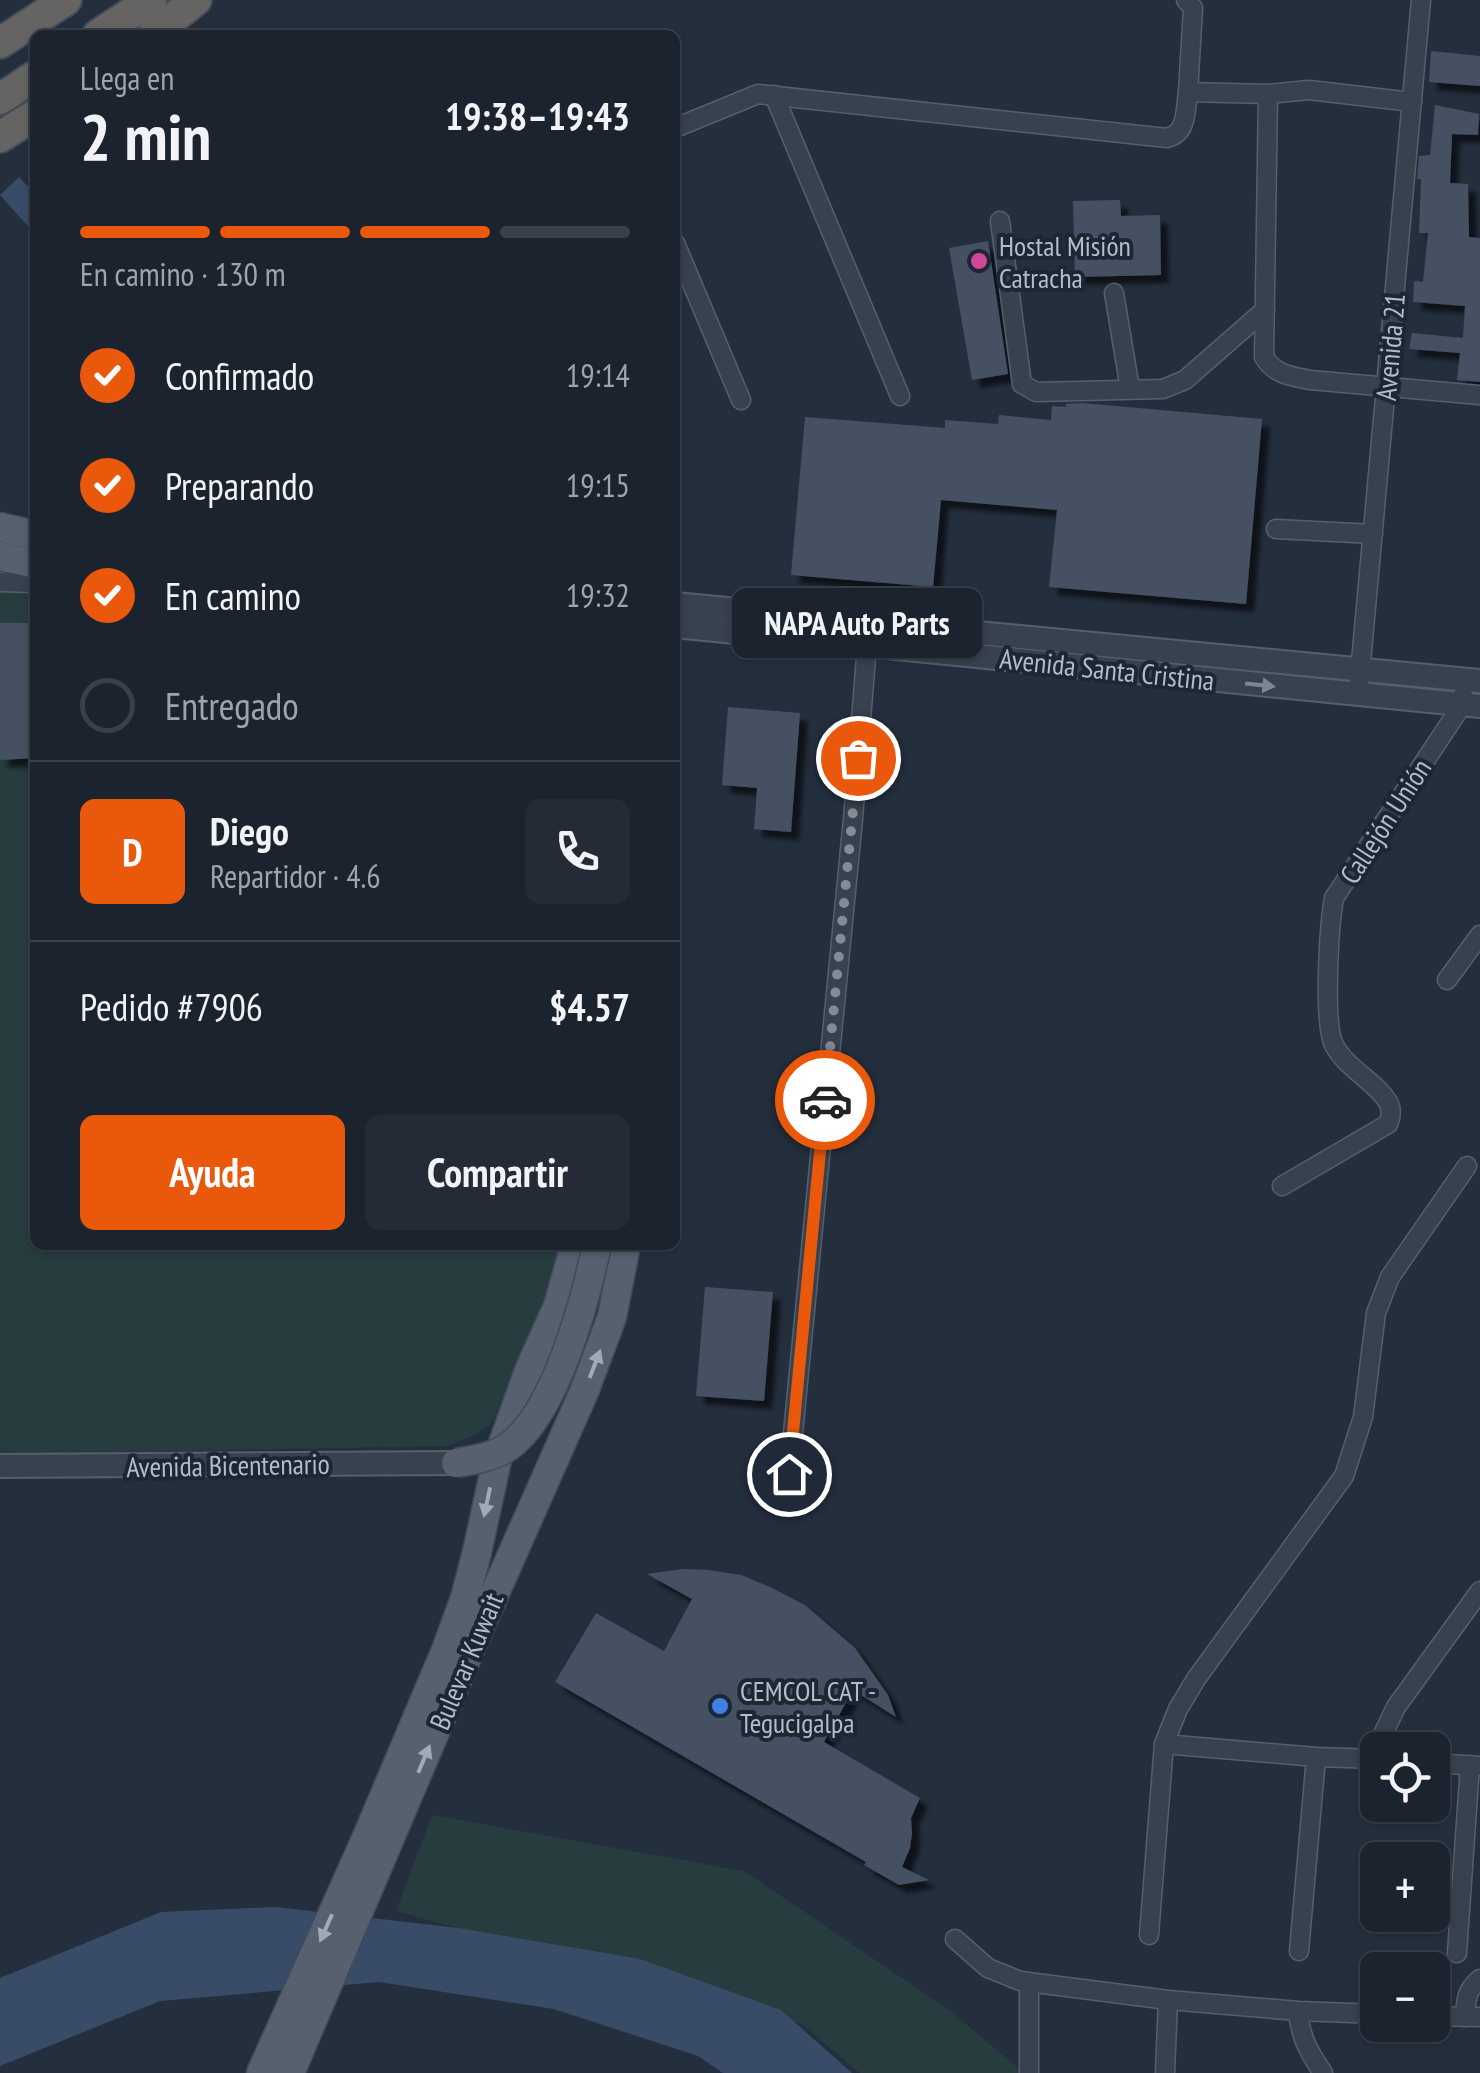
<!DOCTYPE html>
<html lang="es">
<meta charset="utf-8">
<style>
body{margin:0;font-family:"PT Sans Narrow",sans-serif;background:#242b36;color:#f1f3f6;height:100vh;display:flex;flex-direction:column;font-size:38px;white-space:nowrap}
*{box-sizing:border-box;margin:0}
p{font-size:32px;color:#a0a4aa}
.icon{flex:none;width:55px;height:55px;fill:none;stroke:currentColor;stroke-width:2;stroke-linecap:round;stroke-linejoin:round}
.map{position:relative;flex:1;overflow:hidden}
.side{position:absolute;left:30px;top:30px;width:650px;height:1220px;display:flex;flex-direction:column;background:#1b232e;border-radius:15px;box-shadow:0 2px 8px #0004,0 0 0 2px #39404a}
.side>*{flex:none}
.tools{position:absolute;left:1360px;top:1732px;display:grid;gap:20px}
.tools a{display:grid;place-items:center;width:90px;height:90px;border-radius:15px;background:#1b232e;box-shadow:0 2px 8px #0004,0 0 0 2px #39404a;font-size:50px}
.pin{position:absolute;display:grid;place-items:center;width:85px;height:85px;color:#fff;margin:-42px;border:5px solid #fff;border-radius:50%;box-shadow:0 2px 10px #0007}
.courier{position:absolute;display:grid;place-items:center;width:100px;height:100px;margin:-50px;border:8px solid #ea580c;border-radius:50%;background:#fff;color:#222;box-shadow:0 2px 12px #0007}
.bubble{position:absolute;height:70px;border-radius:15px;background:#1b232e;box-shadow:0 2px 8px #0004,0 0 0 2px #39404a;font-size:32px;font-weight:700;line-height:70px;text-align:center}
.head em{font-style:normal;font-weight:700}
.head div{display:flex;flex-direction:column-reverse}
.head{display:flex;align-items:center;justify-content:space-between;height:170px;padding:0 50px}
h1{font-size:65px;font-weight:700;line-height:75px}
.bar{display:grid;grid-template-columns:repeat(4,1fr);gap:15px 10px;align-content:center;height:120px;padding:0 50px}
.bar i{height:12px;border-radius:8px;background:#39404a}
.bar .active{background:#ea580c}
.bar p{grid-column:span 4}
.line{display:flex;align-items:center;gap:25px;padding:0 50px;border-top:2px solid #39404a}
.line div{flex:1}
.round{display:grid;place-items:center;flex:none;width:105px;height:105px;border-radius:15px;background:#242b36}
ol{padding:0 50px;list-style:none}
li{display:flex;align-items:center;gap:30px;height:110px}
li p{margin-inline-start:auto}
li .icon{padding:10px;border-radius:50%;background:#ea580c;color:#fff;stroke-width:4}
li:last-child{color:#a0a4aa}
li i{width:55px;height:55px;border:5px solid #39404a;border-radius:50%}
.button{display:flex;gap:20px;margin-top:auto;padding:20px 50px}
.button a{flex:1;height:115px;border-radius:15px;background:#ea580c;color:#fff;font-size:40px;font-weight:700;line-height:115px;text-align:center}
.button a+a{background:#242b36;color:#f1f3f6}
.map>svg:first-child{display:block}
.green{fill:#263c3f}
.water{fill:#394c67}
.building{fill:#455162;filter:url(#shadow)}
.lines{fill:none;stroke-linecap:round;stroke-linejoin:round}
.minor-casing{stroke:#565f6c;stroke-width:21}
.tertiary-casing{stroke:#565f6c;stroke-width:26}
.primary-casing{stroke:#414a57;stroke-width:31}
.trunk-casing{stroke:#434c59;stroke-width:34}
.minor{stroke:#38414e;stroke-width:18}
.tertiary{stroke:#38414e;stroke-width:22}
.primary{stroke:#56606e;stroke-width:28}
.trunk{stroke:#656462;stroke-width:30}
.primary-bridge-casing{stroke:#414a57;stroke-width:31;stroke-linecap:butt}
.primary-bridge{stroke:#56606e;stroke-width:28}
.oneway{fill:#7c8592}
.oneway2{fill:#a1aab7}
.done{stroke:#828b98;stroke-width:10;stroke-dasharray:0 18}
.route{stroke:#ea580c;stroke-width:12}
.hotel-dot{fill:#d1479c;stroke:#1d2633;stroke-width:4}
.shop-dot{fill:#3f7fe0;stroke:#1d2633;stroke-width:4}
.labels{text-anchor:middle;dominant-baseline:central;stroke-width:8;stroke-linejoin:round;paint-order:stroke}
.poi-label{font-size:28px;fill:#b4bcc9;stroke:#1d2633;text-anchor:start}
.street-label{font-size:28px;fill:#b4bcc9;stroke:#1d2633}
</style>
<div class="map">
<svg width="1480" height="2073" viewBox="0 0 1480 2073">
<defs>
<filter id="shadow"><feDropShadow dx="8" dy="8" stdDeviation="2.5" flood-color="#0009"/></filter>
</defs>
<rect width="100%" height="100%" fill="#242f3e"/>
<!-- green -->
<g class="green">
<path d="M0 589H35V1245H558L554 1275 513 1377 492 1423 478 1433 448 1446 0 1454Z"/>
<path d="M432 1815 744 1871 948 2009 1024 2073H860L802 2024 396 1911Z"/>
</g>
<!-- water -->
<g class="water">
<path d="M19 177 35 194V234L0 195Z"/>
<path d="M275 1907 459 1928 640 1959 781 2010 852 2073H723L698 2056 554 2009 379 1982 160 2001 0 2066V1978L161 1912Z"/>
</g>
<!-- building -->
<g class="building">
<path d="M1431 51 1480 56V86L1429 82Z"/>
<path d="M1435 105 1479 114 1478 135 1452 134 1450 183 1468 184 1469 237 1480 238V382L1457 380 1460 353 1409 349 1412 333 1463 338 1465 306 1413 302 1414 281 1423 282 1428 233H1419L1421 179H1417L1419 156 1430 155Z"/>
<path d="M1120 200 1121 216 1160 215 1161 275 1075 277 1073 201Z"/>
<path d="M988 241 1008 374 972 380 949 248Z"/>
<path d="M1082 403 1262 419 1246 604 1049 587 1057 510 941 500 933 587 791 575 805 417 945 428V420L998 424 999 415 1051 420 1052 406 1066 407V404Z"/>
<path d="M0 623H35V758L0 760Z"/>
<path d="M728 707 800 713 791 832 754 829 757 788 722 785Z"/>
<path d="M705 1287 773 1292 764 1401 696 1396Z"/>
<path d="M683 1569 708 1570 741 1575 770 1587 805 1605 855 1648 888 1695 896 1717 853 1690 824 1742 920 1798 911 1818 912 1833 910 1848 902 1867 929 1880 899 1885 864 1865 866 1862 555 1682 596 1613 664 1651 692 1599 647 1574Z"/>
</g>
<g class="lines">
<defs>
<g id="minor">
<path d="M1186 0 1193 8 1188 92"/>
<path d="M1268 94 1264 357C1275 375 1291 376 1310 380L1480 395"/>
<path d="M774 95 900 396"/>
<path d="M675 128 758 94 1167 138C1188 133 1185 110 1188 92L1268 94 1309 90 1412 102"/>
<path d="M1000 221 1022 384 1036 392 1163 389 1185 380 1265 310"/>
<path d="M675 243 741 400"/>
<path d="M1114 293 1130 389"/>
<path d="M1276 529 1373 534"/>
<path d="M0 582 35 583"/>
<path d="M1358 695 1421 0"/>
<path d="M1447 980 1480 935"/>
<path d="M1282 1186 1388 1124C1391 1117 1392 1109 1388 1102 1376 1082 1346 1068 1334 1045 1323 1022 1329 926 1334 898L1462 705 1463 695"/>
<path d="M789 1474 853 819 867 645"/>
<path d="M1164 1744 1316 1757 1378 1759"/>
<path d="M1381 1750 1384 1732 1396 1707 1480 1591"/>
<path d="M1432 1763 1480 1766"/>
<path d="M1149 1935 1164 1744 1178 1709 1196 1679 1344 1476 1363 1417 1376 1313 1390 1277 1467 1166"/>
<path d="M955 1939 988 1968 1020 1981 1168 2000 1298 2011 1378 2014"/>
<path d="M1299 1951 1316 1757"/>
<path d="M1457 1953 1470 1765"/>
<path d="M1029 1982V2073"/>
<path d="M1298 2011C1300 2037 1309 2052 1323 2073"/>
<path d="M1432 2016 1480 2017"/>
<path d="M1465 2017C1466 2001 1466 1990 1480 1979"/>
<path d="M1165 2073 1168 2000"/>
</g>
<g id="tertiary">
<path d="M675 604 1480 681"/>
<path d="M675 626 1480 706"/>
<path d="M0 1466 456 1463"/>
</g>
<g id="primary">
<path d="M0 527 35 535"/>
<path d="M0 556 35 564"/>
<path d="M261 2073 366 1839 446 1650 465 1598 477 1552 497 1460 530 1368 558 1306 575 1245"/>
<path d="M290 2073 472 1645 584 1392 612 1317 626 1245"/>
</g>
<g id="trunk">
<path d="M98 35 151 0"/>
<path d="M152 35 196 0"/>
<path d="M0 43 66 0"/>
<path d="M0 99 35 76"/>
<path d="M0 137 35 115"/>
</g>
</defs>
<!-- minor casing -->
<use href="#minor" class="minor-casing"/>
<!-- tertiary casing -->
<use href="#tertiary" class="tertiary-casing"/>
<!-- primary casing -->
<use href="#primary" class="primary-casing"/>
<!-- trunk casing -->
<use href="#trunk" class="trunk-casing"/>
<!-- minor -->
<use href="#minor" class="minor"/>
<!-- tertiary -->
<use href="#tertiary" class="tertiary"/>
<!-- primary -->
<use href="#primary" class="primary"/>
<!-- trunk -->
<use href="#trunk" class="trunk"/>
<defs>
<path id="primary-bridge" d="M456 1463C474 1460 493 1457 508 1447 556 1413 585 1301 597 1245"/>
</defs>
<!-- primary-bridge casing -->
<use href="#primary-bridge" class="primary-bridge-casing"/>
<!-- primary-bridge -->
<use href="#primary-bridge" class="primary-bridge"/>
</g>
<!-- one-way arrows -->
<defs><path id="oneway-solid" d="M-6-.8H1V-3.2L6.5 0L1 3.2V.8H-6Z" transform="scale(2.5)"/></defs>
<use class="oneway" href="#oneway-solid" transform="translate(1260 685) rotate(6)"/>
<g class="oneway2">
<use href="#oneway-solid" transform="translate(595 1364) rotate(-69)"/>
<use href="#oneway-solid" transform="translate(487 1502) rotate(102)"/>
<use href="#oneway-solid" transform="translate(424 1759) rotate(-67)"/>
<use href="#oneway-solid" transform="translate(326 1928) rotate(114)"/>
</g>
<g class="lines">
<!-- done -->
<path class="done" d="M825 1100 858 758"/>
<!-- route -->
<path class="route" d="M789 1474 825 1100"/>
</g>
<!-- markers -->
<circle class="hotel-dot" cx="979" cy="261" r="10"/>
<circle class="shop-dot" cx="720" cy="1706" r="10"/>
<g class="labels">
<!-- poi labels -->
<g class="poi-label">
<text x="999" y="245">Hostal Misión<tspan x="999" dy="32">Catracha</tspan></text>
<text x="740" y="1690">CEMCOL CAT -<tspan x="740" dy="32">Tegucigalpa</tspan></text>
</g>
<!-- street labels -->
<g class="street-label">
<text transform="translate(1390 347) rotate(-85)">Avenida 21</text>
<text transform="translate(1107 669) rotate(6)">Avenida Santa Cristina</text>
<text transform="translate(1385 821) rotate(-57)">Callejón Unión</text>
<text transform="translate(228 1465) rotate(-1)">Avenida Bicentenario</text>
<text transform="translate(466 1661) rotate(-67)">Bulevar Kuwait</text>
</g>
</g>
</svg>
<div class="tools">
<a><svg class="icon" aria-label="locate" viewBox="0 0 24 24"><circle cx="12" cy="12" r="6"/><path d="M12 2v4M12 18v4M2 12h4M18 12h4"/></svg></a>
<a>+</a>
<a>−</a>
</div>
<div class="pin" style="left:858px;top:758px;background:#ea580c"><svg class="icon" aria-label="bag" viewBox="0 0 24 24"><path d="M5 8h14l-1 12H6zM9 8a3 3 0 0 1 6 0"/></svg></div>
<div class="pin" style="left:789px;top:1474px;background:#1f2937"><svg class="icon" aria-label="home" viewBox="0 0 24 24"><path d="M3 11l9-7 9 7M6 9v11h12V9"/></svg></div>
<div class="courier" style="left:825px;top:1100px"><svg class="icon" aria-label="car" viewBox="0 0 24 24"><path d="M5 17H2v-5l4-1 3-4h7l3 4 3 1v5h-3M9 17h6M6 11h13"/><circle cx="7" cy="17" r="2"/><circle cx="17" cy="17" r="2"/></svg></div>
<div class="bubble" style="left:732px;top:588px;width:250px">NAPA Auto Parts</div>
<section class="side">
<div class="head"><div><h1>2 min</h1><p>Llega en</p></div><em>19:38–19:43</em></div>
<div class="bar"><i class="active"></i><i class="active"></i><i class="active"></i><i></i><p>En camino · 130 m</p></div>
<ol>
<li><svg class="icon" aria-label="check" viewBox="0 0 24 24"><path d="M5 12l5 5 9-10"/></svg>Confirmado<p>19:14</p></li>
<li><svg class="icon" aria-label="check" viewBox="0 0 24 24"><path d="M5 12l5 5 9-10"/></svg>Preparando<p>19:15</p></li>
<li><svg class="icon" aria-label="check" viewBox="0 0 24 24"><path d="M5 12l5 5 9-10"/></svg>En camino<p>19:32</p></li>
<li><i></i>Entregado</li>
</ol>
<div class="line" style="height:180px"><b class="round" style="background:#ea580c;color:#fff">D</b><div><b>Diego</b><p>Repartidor · 4.6</p></div><a class="round"><svg class="icon" aria-label="phone" viewBox="0 0 24 24"><path d="M5 4h4l2 5-3 2q2 4 5 5l2-3 5 2v4C11 20 4 13 5 4z"/></svg></a></div>
<div class="line" style="height:130px"><div>Pedido #7906</div><b>$4.57</b></div>
<div class="button"><a>Ayuda</a><a>Compartir</a></div>
</section>
</div>
